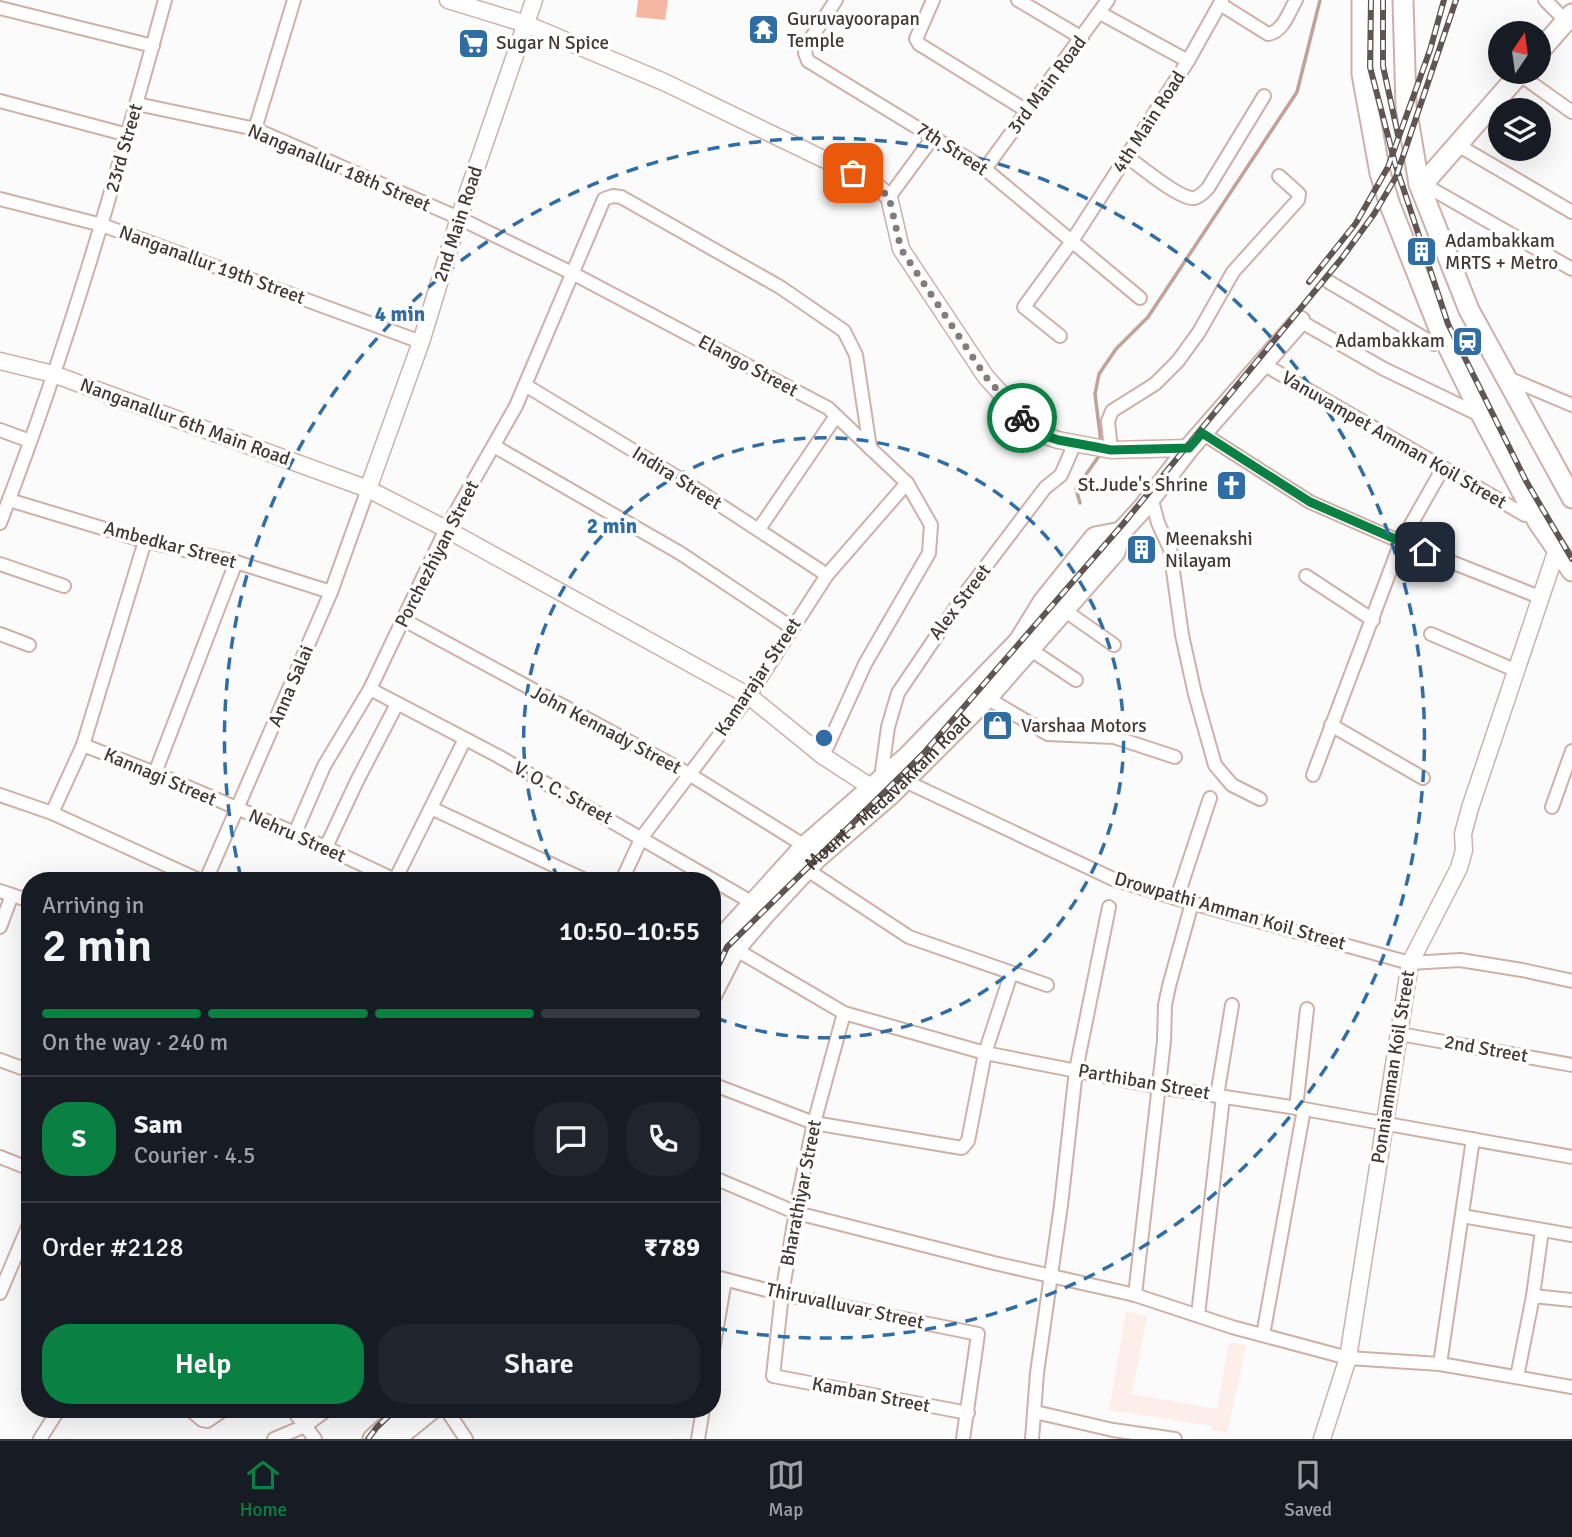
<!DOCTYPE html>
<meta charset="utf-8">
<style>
body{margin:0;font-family:Signika,sans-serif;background:#20242c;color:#f1f3f6;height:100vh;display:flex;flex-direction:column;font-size:26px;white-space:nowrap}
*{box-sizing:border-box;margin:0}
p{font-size:23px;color:#9ea1a6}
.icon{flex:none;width:38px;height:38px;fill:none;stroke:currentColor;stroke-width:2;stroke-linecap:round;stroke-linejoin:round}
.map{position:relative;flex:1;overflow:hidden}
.drawer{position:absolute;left:21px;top:872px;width:700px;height:546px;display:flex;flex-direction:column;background:#171b24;border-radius:28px;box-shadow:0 7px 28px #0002}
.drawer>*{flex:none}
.needle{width:46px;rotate:13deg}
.tools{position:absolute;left:1488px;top:21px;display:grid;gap:14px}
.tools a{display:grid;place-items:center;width:63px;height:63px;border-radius:50%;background:#171b24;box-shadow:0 7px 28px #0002;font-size:35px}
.pin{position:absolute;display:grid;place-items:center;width:60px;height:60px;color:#fff;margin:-30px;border-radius:14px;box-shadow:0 4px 10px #0006}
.courier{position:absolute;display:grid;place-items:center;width:70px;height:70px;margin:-35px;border:5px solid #0b8043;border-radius:50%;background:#fff;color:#222;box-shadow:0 2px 9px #0007}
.headline em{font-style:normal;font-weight:600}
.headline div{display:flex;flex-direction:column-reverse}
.headline{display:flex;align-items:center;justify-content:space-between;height:119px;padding:0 21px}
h1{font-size:46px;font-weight:600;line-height:52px}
.bar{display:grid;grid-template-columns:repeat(4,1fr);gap:10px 7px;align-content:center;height:84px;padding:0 21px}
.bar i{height:9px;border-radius:5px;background:#363941}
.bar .current{background:#0b8043}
.bar p{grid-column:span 4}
.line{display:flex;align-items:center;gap:18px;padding:0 21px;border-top:2px solid #363941}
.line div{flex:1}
.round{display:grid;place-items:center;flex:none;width:74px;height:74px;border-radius:28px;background:#20242c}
.primary-button{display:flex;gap:14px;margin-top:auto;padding:14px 21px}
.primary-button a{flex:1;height:80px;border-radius:28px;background:#0b8043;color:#fff;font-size:28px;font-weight:600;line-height:80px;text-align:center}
.primary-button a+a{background:#20242c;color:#f1f3f6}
.tabs{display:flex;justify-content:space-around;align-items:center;height:98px;border-top:2px solid #363941;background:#171b24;font-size:19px;color:#9ea1a6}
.tabs a{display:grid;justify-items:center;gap:4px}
.tabs .current{color:#0b8043}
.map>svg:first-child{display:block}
.built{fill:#fdeee9}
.green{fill:#f5b6a2}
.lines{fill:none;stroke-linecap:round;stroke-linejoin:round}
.stream{stroke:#c1a298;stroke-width:3.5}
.minor-casing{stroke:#cdb1a8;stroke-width:16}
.tertiary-casing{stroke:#cdb1a8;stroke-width:19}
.primary-casing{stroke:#cdb1a8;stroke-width:23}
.minor{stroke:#fff;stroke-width:12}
.tertiary{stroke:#fff;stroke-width:16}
.primary{stroke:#fff;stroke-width:19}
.rail-casing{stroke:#5f5653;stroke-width:6}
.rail{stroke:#fff;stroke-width:3.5;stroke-dasharray:10;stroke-linecap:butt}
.done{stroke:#837c7a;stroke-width:7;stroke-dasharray:0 12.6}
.route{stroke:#0b8043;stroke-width:9}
.ring{fill:none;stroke:#2f6da4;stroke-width:3.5;stroke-dasharray:12 9}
.labels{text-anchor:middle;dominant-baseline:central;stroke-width:7;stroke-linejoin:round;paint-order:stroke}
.poi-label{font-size:19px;fill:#433834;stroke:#fff;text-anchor:start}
.street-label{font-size:19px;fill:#433834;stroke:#fff}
.centre{fill:#2f6da4;stroke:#fff;stroke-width:3.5}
.ring-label{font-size:21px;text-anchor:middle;font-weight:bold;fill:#2f6da4;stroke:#fff;stroke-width:7;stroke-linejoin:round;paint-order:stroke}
</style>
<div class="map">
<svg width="1572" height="1439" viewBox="0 0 1572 1439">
<rect width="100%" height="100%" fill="#fbfbfb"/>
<!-- built -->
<path class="built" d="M1126 1311 1147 1316 1132 1394 1217 1409 1229 1342 1246 1345 1227 1433 1212 1430V1426L1109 1410Z"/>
<!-- green -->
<path class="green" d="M638 0H668L665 20 636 17Z"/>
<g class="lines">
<!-- stream -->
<g class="stream">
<path d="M1101 442 1095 394 1099 374 1116 349 1148 317 1297 92 1320 0"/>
<path d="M1080 503 1076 489 1101 453"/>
</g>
<defs>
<g id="minor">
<path d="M836 0 806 46 805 53 808 61 985 169 1140 298"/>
<path d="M933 0 916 39 919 44 1027 111"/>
<path d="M1018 0 1082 38"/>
<path d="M1545 0 1569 24"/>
<path d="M1220 4 1268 34C1283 32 1289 12 1296 0"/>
<path d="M0 8 153 46"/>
<path d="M1100 13 1188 61"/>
<path d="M1519 74 1572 112"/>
<path d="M0 101 128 135"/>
<path d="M137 104 255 129 459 218 572 273 828 408 907 483 931 525 929 553 865 664 823 756"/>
<path d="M255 129 294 0"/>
<path d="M1456 144 1572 212"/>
<path d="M1126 156C1139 165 1180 200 1194 198 1200 197 1204 192 1208 188L1264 96"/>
<path d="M985 169 1108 0"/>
<path d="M1423 184 1572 269"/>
<path d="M889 197 934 136"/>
<path d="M0 199 102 225 421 342"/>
<path d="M1329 282 1434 344"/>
<path d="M1300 321 1384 369 1482 416"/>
<path d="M1060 336 1024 307 1072 241 1188 61 1222 0"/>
<path d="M1263 364 1525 515"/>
<path d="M1508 378 1572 405"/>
<path d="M525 385 682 480 827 575"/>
<path d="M0 430 30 441"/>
<path d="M1202 433 1310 502 1401 542 1542 598"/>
<path d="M494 446 680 553 791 627"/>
<path d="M1111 450 1108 421 1112 411 1155 384 1178 361 1199 332 1233 272 1298 200 1299 194 1279 176"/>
<path d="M1151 497 1158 523 1170 549 1182 635 1195 694 1215 765 1232 785 1260 799"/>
<path d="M9 500 145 541 236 562 331 592"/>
<path d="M0 523C66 353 117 176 165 0"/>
<path d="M759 529 836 416"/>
<path d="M0 564 64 586"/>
<path d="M1306 576 1373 620"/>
<path d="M1064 610 1114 645"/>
<path d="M404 620 689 774 805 846"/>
<path d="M0 634 29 645"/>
<path d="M1431 634 1517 671"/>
<path d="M1028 648 1076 680"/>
<path d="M370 689 498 756 753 903"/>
<path d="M987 698 1048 734 1114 737 1175 757"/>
<path d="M1331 725 1423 778"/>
<path d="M83 745 155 773 295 833 395 880"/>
<path d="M155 773 236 562"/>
<path d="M1313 775 1401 542 1443 468"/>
<path d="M881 778 888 727 898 693 967 591 1045 488 1061 475 1075 443"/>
<path d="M905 781 1113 879 1192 903 1410 963 1460 960 1522 970 1572 981"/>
<path d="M0 795 52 813 199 880"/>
<path d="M1552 807 1572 751"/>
<path d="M431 808 585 880"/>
<path d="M52 813 83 745 145 541"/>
<path d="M295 833 324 766 370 689 446 529 516 406 604 199 613 196 621 197 780 287 844 331 856 355 870 448"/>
<path d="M326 847 357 781 397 704"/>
<path d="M806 869 909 937 1047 985"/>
<path d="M206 880 331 592 368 489"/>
<path d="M395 880 465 739"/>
<path d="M622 880 642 837 749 696 827 575 907 483"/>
<path d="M0 891 30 901"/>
<path d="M1177 898 1210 798"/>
<path d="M0 927 12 895"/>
<path d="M735 949 844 1013 985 1053 1159 1087 1304 1109 1572 1157"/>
<path d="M844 1013 814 1123 799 1194 782 1294 773 1376 968 1413"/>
<path d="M1400 1034 1572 1065"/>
<path d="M0 1060 30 1071"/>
<path d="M712 1084 814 1123 962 1148 968 1141 985 1053 1011 974"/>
<path d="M1217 1096 1232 1005"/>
<path d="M1296 1108 1307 1009"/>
<path d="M0 1157 30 1169"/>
<path d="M712 1177 797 1213 994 1263 1135 1295 1232 1327 1348 1358 1440 1364 1572 1387"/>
<path d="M1462 1216 1572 1235"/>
<path d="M712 1276 782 1294 978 1334 963 1439"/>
<path d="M0 1293 30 1222"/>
<path d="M1135 1295 1164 1041 1165 1005 1169 986 1192 903"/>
<path d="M1533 1296 1542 1230"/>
<path d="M1198 1315 1223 1097"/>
<path d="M1263 1335 1304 1109"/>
<path d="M712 1356 725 1280"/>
<path d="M1440 1364 1473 1139"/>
<path d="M1517 1377 1533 1296 1572 1300"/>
<path d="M189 1409 202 1420 207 1421 225 1409"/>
<path d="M292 1409 315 1439"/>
<path d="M446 1409 466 1439"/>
<path d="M1035 1412 1113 1430 1175 1439"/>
<path d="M40 1439 59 1409"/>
<path d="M274 1439 305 1426 328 1409"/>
<path d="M698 1439 703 1409"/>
<path d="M1032 1439 1037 1373 1061 1205 1076 1070 1109 907"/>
</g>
<g id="tertiary">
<path d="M448 0 526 24 664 82 873 183 889 197 901 249 986 377 1029 424 1043 435 1058 440 1111 450 1189 448"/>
<path d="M0 361 53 374 368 489 446 529 749 696 823 756 880 793"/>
<path d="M368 489 421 342 459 218 534 0"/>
<path d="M1322 1439 1348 1358 1410 963 1459 868 1464 850 1463 834 1470 808 1557 549"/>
</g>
<g id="primary">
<path d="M1362 0V74L1380 173 1390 205 1438 326 1482 416 1538 522 1572 571"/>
<path d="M1403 0 1406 107 1419 184 1469 310 1572 498"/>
<path d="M1538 53 1572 14"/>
<path d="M1419 184H1423L1521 72"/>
<path d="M712 955 728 931 805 846 907 757 1019 641 1043 602 1095 537 1121 532"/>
<path id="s1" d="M712 994 735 949 765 914 817 858 891 794 987 698 1115 552 1121 532 1143 508 1189 448 1300 321"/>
<path d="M373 1439 406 1409"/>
<path d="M395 1439 432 1409"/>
</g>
</defs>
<!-- minor casing -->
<use href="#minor" class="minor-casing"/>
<!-- tertiary casing -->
<use href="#tertiary" class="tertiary-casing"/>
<!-- primary casing -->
<use href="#primary" class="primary-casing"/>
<!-- minor -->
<use href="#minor" class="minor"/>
<!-- tertiary -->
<use href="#tertiary" class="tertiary"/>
<!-- primary -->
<use href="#primary" class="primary"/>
<defs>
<g id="rail">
<path d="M1371 0 1370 67 1395 163 1448 324 1526 481 1572 559"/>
<path d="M1383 0V66L1398 135"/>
<path d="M1309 282 1356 223 1388 167 1430 50 1444 0"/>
<path d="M712 979 727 947 923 754 1123 524 1342 258 1374 214 1396 177 1456 0"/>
<path d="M368 1439 377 1427 396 1409"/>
</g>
</defs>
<!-- rail casing -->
<use href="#rail" class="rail-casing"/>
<!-- rail -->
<use href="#rail" class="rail"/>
</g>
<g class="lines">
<!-- done -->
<path class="done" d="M853 173 873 183 889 197 901 249 986 377 1022 418"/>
<!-- route -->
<path class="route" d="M1022 418 1043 435 1058 440 1096 447 1111 450 1189 448 1202 433 1310 502 1425 552"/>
</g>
<!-- distance rings -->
<g class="ring">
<path d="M559 879A300 300 0 1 1 714 1017"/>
<path d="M241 878A600 600 0 1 1 715 1328"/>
</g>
<!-- icons -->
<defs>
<symbol id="temple-square" viewBox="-11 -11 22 22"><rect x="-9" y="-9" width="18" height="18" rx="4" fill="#2f6da4" stroke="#fff"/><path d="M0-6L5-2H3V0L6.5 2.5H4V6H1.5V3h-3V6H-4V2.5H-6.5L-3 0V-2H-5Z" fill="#fff"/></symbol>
<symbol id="supermarket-square" viewBox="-11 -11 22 22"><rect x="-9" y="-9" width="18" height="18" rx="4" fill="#2f6da4" stroke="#fff"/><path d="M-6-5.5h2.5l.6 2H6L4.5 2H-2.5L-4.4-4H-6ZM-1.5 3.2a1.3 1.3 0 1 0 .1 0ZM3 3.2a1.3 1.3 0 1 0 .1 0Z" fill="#fff"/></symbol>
<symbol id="building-square" viewBox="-11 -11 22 22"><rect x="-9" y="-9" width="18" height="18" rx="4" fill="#2f6da4" stroke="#fff"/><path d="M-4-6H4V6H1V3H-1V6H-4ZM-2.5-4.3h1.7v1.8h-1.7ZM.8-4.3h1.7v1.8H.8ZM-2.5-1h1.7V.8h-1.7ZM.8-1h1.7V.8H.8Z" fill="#fff"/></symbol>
<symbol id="station-square" viewBox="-11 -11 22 22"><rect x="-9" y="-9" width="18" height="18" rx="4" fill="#2f6da4" stroke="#fff"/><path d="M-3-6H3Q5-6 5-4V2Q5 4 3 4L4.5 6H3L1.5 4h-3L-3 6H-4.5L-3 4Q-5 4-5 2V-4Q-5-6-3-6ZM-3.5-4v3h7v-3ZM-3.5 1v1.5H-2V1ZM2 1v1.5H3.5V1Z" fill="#fff"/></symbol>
<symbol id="church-square" viewBox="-11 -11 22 22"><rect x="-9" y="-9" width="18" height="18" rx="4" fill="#2f6da4" stroke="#fff"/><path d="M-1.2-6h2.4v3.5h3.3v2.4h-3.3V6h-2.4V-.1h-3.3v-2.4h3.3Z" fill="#fff"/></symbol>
<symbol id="shop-square" viewBox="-11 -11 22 22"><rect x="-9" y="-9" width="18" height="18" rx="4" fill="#2f6da4" stroke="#fff"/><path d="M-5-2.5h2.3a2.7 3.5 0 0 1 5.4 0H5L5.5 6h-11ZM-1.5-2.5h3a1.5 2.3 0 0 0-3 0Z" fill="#fff"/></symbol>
</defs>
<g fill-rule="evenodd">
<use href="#temple-square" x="746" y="12" width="35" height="35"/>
<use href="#supermarket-square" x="456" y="26" width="35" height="35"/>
<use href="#building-square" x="1404" y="234" width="35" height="35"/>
<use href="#station-square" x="1450" y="324" width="35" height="35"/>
<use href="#church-square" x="1214" y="468" width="35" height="35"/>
<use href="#building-square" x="1124" y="532" width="35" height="35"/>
<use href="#shop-square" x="980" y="708" width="35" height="35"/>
</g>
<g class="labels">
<!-- poi labels -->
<g class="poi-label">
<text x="787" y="19">Guruvayoorapan<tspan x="787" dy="22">Temple</tspan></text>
<text x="496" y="43">Sugar N Spice</text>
<text x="1445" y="241">Adambakkam<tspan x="1445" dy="22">MRTS + Metro</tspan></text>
<text x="1445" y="341" text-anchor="end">Adambakkam</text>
<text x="1208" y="485" text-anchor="end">St.Jude's Shrine</text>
<text x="1165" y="539">Meenakshi<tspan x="1165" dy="22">Nilayam</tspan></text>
<text x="1021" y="726">Varshaa Motors</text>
</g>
<!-- street labels -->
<g class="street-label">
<text transform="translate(1047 85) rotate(-53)">3rd Main Road</text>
<text transform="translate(1149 122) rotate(-57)">4th Main Road</text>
<text transform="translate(124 148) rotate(-74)">23rd Street</text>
<text transform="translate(952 149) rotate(33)">7th Street</text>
<text transform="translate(339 168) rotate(23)">Nanganallur 18th Street</text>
<text transform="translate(458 224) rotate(-72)">2nd Main Road</text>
<text transform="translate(212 265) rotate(20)">Nanganallur 19th Street</text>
<text transform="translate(748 366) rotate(28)">Elango Street</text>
<text transform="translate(185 422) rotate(20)">Nanganallur 6th Main Road</text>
<text transform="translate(1394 440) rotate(30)">Vanuvampet Amman Koil Street</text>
<text transform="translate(677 478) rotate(32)">Indira Street</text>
<text transform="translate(170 545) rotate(15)">Ambedkar Street</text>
<text transform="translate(437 554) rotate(-63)">Porchezhiyan Street</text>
<text transform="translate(960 602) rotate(-53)">Alex Street</text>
<text transform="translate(758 677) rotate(-56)">Kamarajar Street</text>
<text transform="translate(291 686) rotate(-67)">Anna Salai</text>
<text transform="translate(606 730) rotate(28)">John Kennady Street</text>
<text transform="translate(160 777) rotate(23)">Kannagi Street</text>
<text transform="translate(563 793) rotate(29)">V. O. C. Street</text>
<text stroke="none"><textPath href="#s1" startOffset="270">Mount - Medavakkam Road</textPath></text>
<text transform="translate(297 836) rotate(24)">Nehru Street</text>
<text transform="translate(1230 911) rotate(16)">Drowpathi Amman Koil Street</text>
<text transform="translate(1486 1049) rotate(10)">2nd Street</text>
<text transform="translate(1393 1067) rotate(-81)">Ponniamman Koil Street</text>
<text transform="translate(1144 1082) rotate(10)">Parthiban Street</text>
<text transform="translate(801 1193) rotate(-79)">Bharathiyar Street</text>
<text transform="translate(845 1306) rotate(12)">Thiruvalluvar Street</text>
<text transform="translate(871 1395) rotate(11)">Kamban Street</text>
</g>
</g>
<circle cx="824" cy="738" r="10" class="centre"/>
<g class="ring-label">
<text x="400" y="321">4 min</text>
<text x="612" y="533">2 min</text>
</g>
</svg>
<div class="tools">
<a><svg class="needle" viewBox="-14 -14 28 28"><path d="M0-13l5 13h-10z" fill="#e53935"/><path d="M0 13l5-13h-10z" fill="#9ea1a6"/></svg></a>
<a><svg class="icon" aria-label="layers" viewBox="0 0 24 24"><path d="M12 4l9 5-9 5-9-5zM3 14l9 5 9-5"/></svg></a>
</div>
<div class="pin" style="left:853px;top:173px;background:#ea580c"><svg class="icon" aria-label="bag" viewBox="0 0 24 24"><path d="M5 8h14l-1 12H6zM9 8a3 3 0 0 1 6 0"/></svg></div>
<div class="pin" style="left:1425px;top:552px;background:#1f2937"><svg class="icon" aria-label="home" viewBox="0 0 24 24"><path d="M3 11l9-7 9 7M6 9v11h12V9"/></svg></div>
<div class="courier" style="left:1022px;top:418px"><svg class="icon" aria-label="bike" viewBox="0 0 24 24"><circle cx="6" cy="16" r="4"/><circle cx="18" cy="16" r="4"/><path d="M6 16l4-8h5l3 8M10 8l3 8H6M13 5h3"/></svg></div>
<section class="drawer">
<div class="headline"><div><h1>2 min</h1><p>Arriving in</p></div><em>10:50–10:55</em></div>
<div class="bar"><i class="current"></i><i class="current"></i><i class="current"></i><i></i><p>On the way · 240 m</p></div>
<div class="line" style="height:126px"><b class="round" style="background:#0b8043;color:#fff">S</b><div><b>Sam</b><p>Courier · 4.5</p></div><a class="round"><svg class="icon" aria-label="chat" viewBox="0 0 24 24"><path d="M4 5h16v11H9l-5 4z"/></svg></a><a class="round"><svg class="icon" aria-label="phone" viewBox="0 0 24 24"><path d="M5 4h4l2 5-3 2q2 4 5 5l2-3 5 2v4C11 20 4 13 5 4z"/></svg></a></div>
<div class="line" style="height:91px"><div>Order #2128</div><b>₹789</b></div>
<div class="primary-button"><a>Help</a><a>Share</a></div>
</section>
</div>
<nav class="tabs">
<a class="current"><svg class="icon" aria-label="home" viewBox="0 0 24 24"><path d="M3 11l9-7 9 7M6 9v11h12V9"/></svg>Home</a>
<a><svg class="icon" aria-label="map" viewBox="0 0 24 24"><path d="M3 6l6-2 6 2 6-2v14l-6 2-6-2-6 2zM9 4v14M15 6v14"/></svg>Map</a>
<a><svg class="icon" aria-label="saved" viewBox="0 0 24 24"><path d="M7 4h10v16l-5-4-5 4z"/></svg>Saved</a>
</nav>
